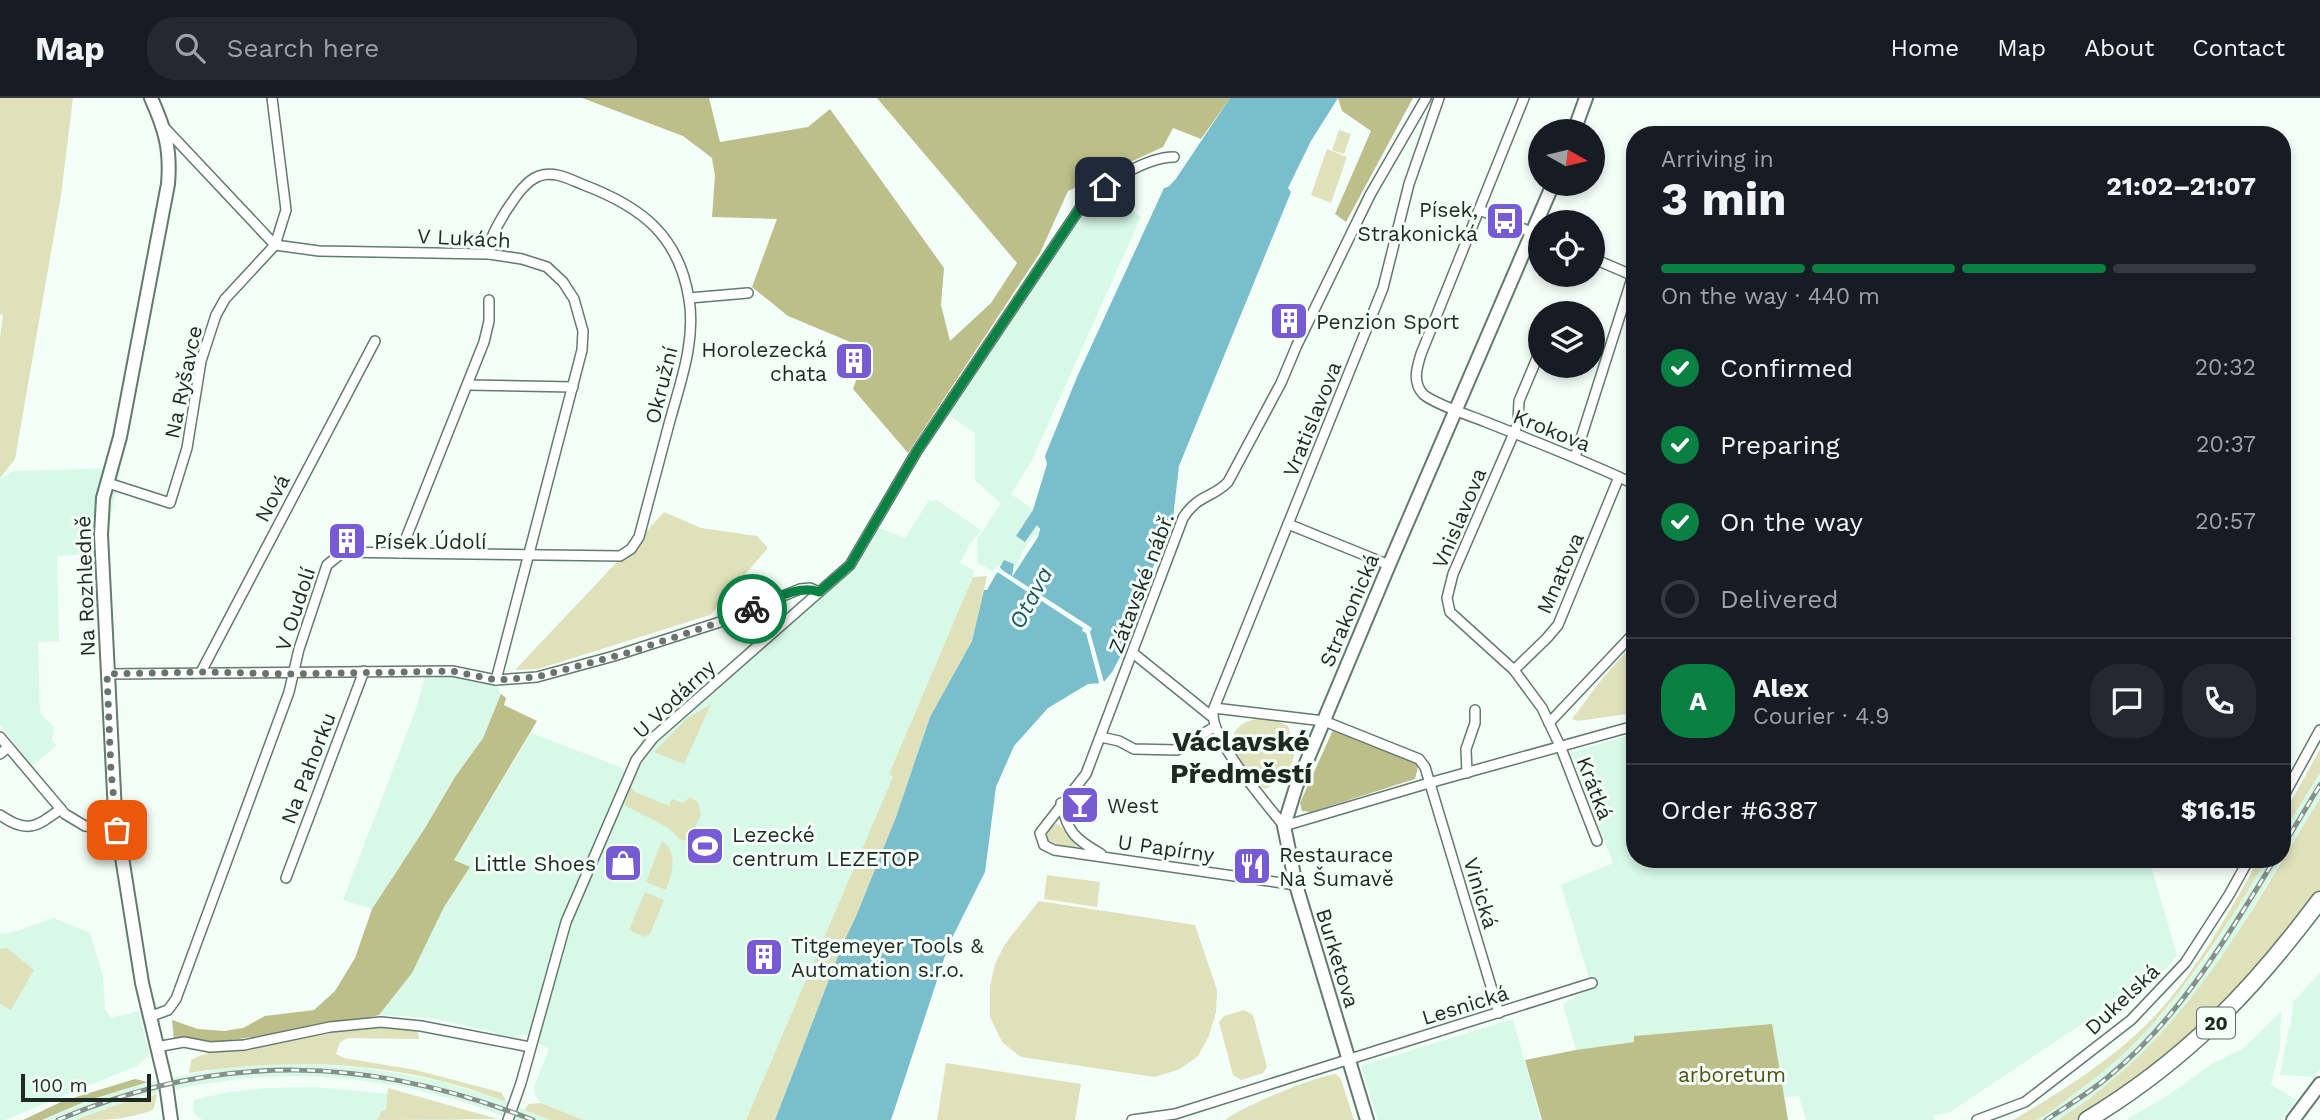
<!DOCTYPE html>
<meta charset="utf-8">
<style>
body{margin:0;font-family:"Work Sans",sans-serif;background:#242831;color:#f1f3f6;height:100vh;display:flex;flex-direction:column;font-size:26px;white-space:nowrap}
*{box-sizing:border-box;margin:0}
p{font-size:23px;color:#9ea1a6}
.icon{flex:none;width:38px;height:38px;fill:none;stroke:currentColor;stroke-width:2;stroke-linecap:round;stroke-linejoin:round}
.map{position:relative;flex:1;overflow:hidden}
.sheet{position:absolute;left:1626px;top:28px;width:665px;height:742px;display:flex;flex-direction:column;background:#171b24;border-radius:28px;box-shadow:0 4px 10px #0003}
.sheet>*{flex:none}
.needle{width:46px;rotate:98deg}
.buttons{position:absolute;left:1528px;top:21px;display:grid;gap:14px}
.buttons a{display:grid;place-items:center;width:77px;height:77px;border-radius:50%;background:#171b24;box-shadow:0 4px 10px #0003;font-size:35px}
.scale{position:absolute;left:21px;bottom:18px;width:130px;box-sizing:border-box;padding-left:7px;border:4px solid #1f2823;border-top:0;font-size:19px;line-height:24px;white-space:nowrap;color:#1f2823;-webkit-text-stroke:5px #f4fef8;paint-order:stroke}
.pin{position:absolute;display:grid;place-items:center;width:60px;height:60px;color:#fff;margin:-30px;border-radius:14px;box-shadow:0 4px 10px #0006}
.courier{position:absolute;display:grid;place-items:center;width:70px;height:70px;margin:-35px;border:5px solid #0b8043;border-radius:50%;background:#fff;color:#222;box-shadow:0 2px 9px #0007}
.headline em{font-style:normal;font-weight:700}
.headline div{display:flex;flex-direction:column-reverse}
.headline{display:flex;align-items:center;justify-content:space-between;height:119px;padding:0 35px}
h1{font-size:46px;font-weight:700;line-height:52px}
.bar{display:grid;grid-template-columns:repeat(4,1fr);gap:10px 7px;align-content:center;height:84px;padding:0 35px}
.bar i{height:9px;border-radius:5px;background:#363941}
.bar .selected{background:#0b8043}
.bar p{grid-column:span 4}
.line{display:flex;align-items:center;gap:18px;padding:0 35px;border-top:2px solid #363941}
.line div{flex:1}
.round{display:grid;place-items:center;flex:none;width:74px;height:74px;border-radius:28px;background:#242831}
ol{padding:0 35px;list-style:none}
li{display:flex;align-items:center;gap:21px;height:77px}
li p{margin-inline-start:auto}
li .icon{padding:7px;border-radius:50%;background:#0b8043;color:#fff;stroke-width:4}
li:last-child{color:#9ea1a6}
li i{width:38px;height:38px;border:4px solid #363941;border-radius:50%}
header{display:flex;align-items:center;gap:42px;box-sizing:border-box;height:98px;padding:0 35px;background:#171b24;border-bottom:2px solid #363941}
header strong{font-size:33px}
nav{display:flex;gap:38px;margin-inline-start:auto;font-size:24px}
.search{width:490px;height:63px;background:#242831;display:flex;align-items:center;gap:18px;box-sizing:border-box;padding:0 24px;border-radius:28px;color:#9ea1a6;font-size:26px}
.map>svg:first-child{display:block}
.built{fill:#d8f9e7}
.green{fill:#dfe1bb}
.forest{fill:#bdbf8a}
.water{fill:#7abecc}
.pier{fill:#f4fef8}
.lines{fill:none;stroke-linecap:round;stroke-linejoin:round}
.street-casing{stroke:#637a6e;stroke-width:12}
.secondary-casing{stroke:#637a6e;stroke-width:16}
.highway-casing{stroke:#637a6e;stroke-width:19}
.street{stroke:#fff;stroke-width:9}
.secondary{stroke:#fff;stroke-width:12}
.highway{stroke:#fff;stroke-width:16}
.rail-casing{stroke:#86908a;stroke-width:5}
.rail{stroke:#f4fef8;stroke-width:2.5;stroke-dasharray:8;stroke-linecap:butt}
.done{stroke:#6a736e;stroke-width:7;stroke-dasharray:0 12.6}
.route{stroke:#0b8043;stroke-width:9}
.labels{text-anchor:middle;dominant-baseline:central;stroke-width:6;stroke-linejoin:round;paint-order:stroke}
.shield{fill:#f4fef8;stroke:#5f6863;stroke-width:2}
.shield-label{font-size:19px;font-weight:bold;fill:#1f2823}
.poi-label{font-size:21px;fill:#1f2823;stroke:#f4fef8;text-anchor:start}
.street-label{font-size:21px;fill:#1f2823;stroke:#f4fef8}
.park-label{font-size:21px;fill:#4f5011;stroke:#f4fef8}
.water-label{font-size:23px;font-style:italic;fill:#1e5863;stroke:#f4fef8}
.district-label{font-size:28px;font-weight:bold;fill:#1f2823;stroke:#f4fef8}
</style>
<header>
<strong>Map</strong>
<div class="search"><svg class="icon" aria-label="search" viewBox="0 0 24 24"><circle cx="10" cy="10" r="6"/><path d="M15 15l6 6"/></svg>Search here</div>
<nav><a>Home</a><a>Map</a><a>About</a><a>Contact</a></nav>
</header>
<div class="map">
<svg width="2320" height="1022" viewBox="0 0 2320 1022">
<rect width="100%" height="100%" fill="#f4fef8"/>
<!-- built -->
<g class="built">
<path d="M1112 97 1141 119 1032 362 1011 396 1031 410 1039 428 1037 438 1034 437 1023 452 1017 469 1002 466 996 475 978 465 977 442 1001 405 975 382V335L945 315 1085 106Z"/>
<path d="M120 370 108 435 109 455 57 458 59 543 38 544 40 615 54 629 52 643 57 647 31 669 0 626V381L13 373Z"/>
<path d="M935 401 981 432 969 447 960 465 974 472 973 479 889 676 894 678 746 1022H583L541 1005 535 997 534 989 549 951 536 944 538 939 521 936 513 942 490 933 431 920 379 917 412 875 444 809 469 769 454 762 531 635 618 668 634 677 657 644 857 468 879 430 905 440 929 402 933 404Z"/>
<path d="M425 567 451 568 470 579 497 588 501 596 483 640 455 679 425 730 372 811 343 802 416 611 423 586Z"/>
<path d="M1634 636V761H2149L2177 857 2169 868 1950 1014 1934 1017 1935 1022H1806L1799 998 1784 999 1771 926 1635 938V944L1576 952 1563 906 1592 890 1561 787 1613 765 1570 655Z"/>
<path d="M2320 675V700L2217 868 2170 928 2113 983 2069 1015 2058 1022H2033L2160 919 2206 860 2267 761H2282V737Z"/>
<path d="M54 820 90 835 103 878 105 911 111 920 139 913 149 957 137 968 5 1022H0V836L14 834Z"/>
<path d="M2320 875V971L2314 979 2280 977 2289 929H2291L2293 904Z"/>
<path d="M2281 914 2280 950 2271 987 2297 1002 2282 1022H2126L2170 996 2213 965 2241 952Z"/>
<path d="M1513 921 1541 1022H1378L1361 968Z"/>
<path d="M292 965 365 970 435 982 494 999 550 1022H515L461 1003 400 988 340 980 293 978 246 980 191 988 140 999 75 1022H42L86 1003 137 987 222 970Z"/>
<path d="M315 989 390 996 463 1022H202L193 1014 194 1002 229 994 265 990Z"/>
</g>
<!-- green -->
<g class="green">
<path d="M0 0H73L61 97 15 361 0 380V240L3 217 0 216Z"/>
<path d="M1339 32 1351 36 1344 56 1332 52Z"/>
<path d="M1327 51 1347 59 1331 105 1311 97Z"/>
<path d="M664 414 701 430 757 438 768 450 710 517 538 571 515 572 616 465 636 453 643 437Z"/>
<path d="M987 478 972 543 930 619 896 719 857 816 841 850 775 1022H746L893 679 889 676 973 479Z"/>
<path d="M1634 545V615L1578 623 1572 621 1602 581Z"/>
<path d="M711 606 684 666 654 654 686 621Z"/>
<path d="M1263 620 1273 621 1288 628C1290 636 1295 649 1294 657 1292 671 1278 687 1265 691 1235 674 1211 625 1263 620Z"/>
<path d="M2320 651V675L2282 737V720Z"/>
<path d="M631 689 635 694 669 708 672 701 683 705 690 699 698 704 701 717 689 743 681 742 667 729 624 707Z"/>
<path d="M2320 700V792L2271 857 2188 944 2084 1018 2076 1022H2058C2184 942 2245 823 2320 700Z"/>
<path d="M1057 726 1062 729 1078 750 1057 746 1048 742 1047 735 1050 728Z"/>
<path d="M662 743C679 755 672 776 666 792L646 784Z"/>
<path d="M2259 761H2267C2215 847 2163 933 2079 992 2066 1001 2050 1017 2034 1022 2028 1022 2019 1022 2013 1022 2058 996 2111 962 2148 925 2194 878 2227 818 2259 761Z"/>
<path d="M1047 777 1100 784 1097 809 1044 801Z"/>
<path d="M645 794 664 802 650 836 645 839 629 832Z"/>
<path d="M1039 803 1195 827 1217 892 1216 914 1209 938 1198 958 1180 971 1155 979 1021 959 1002 944 990 919V888L995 866 1005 846Z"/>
<path d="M7 850 34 872 11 912 0 906V851Z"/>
<path d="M1244 912 1253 917 1267 969 1263 975 1241 982 1233 977 1219 924 1224 918Z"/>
<path d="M371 929 401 930 418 934 419 941 348 940 340 944 336 956 344 960 416 972 492 992 502 995 506 1004C406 964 295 958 189 975L191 962C213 950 226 954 249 950 290 944 329 933 371 929Z"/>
<path d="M946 965 1081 986 1075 1022H937Z"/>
<path d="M1336 976 1341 981 1354 1022H1225C1240 1009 1316 978 1336 976Z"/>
<path d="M388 990 498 1021 377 1022 380 1018 381 1013 386 1012Z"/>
<path d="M157 996 154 1011C130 1022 103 1022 75 1022L116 1007Z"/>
<path d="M541 1005 583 1022H550L525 1012 528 1006Z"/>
</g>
<!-- forest -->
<g class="forest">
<path d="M582 0H709L720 44 808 29 830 11 944 170 941 207 950 243 991 205 1017 165 877 0H1230L1201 41 1173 30 1163 49 1068 93 1040 155 908 355 853 291 867 251 788 218 752 189 777 121 712 119 715 78 712 60 683 38Z"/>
<path d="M1338 0H1413L1346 124 1335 116 1371 33 1342 13Z"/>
<path d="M501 596 506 600 504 607 537 623 454 762 470 769 444 809 412 875 379 917 348 925 211 945 174 942 172 922 198 931 224 933 243 930 265 918 314 912 335 893 355 860 372 811 425 730 455 679 483 640Z"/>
<path d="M1333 632 1419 664 1415 681 1311 714 1302 713 1300 705Z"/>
<path d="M1772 926 1788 1022H1542L1525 962 1576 952 1634 944V938Z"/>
<path d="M135 981 148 984 86 1003 42 1022H23L63 1003Z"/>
</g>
<!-- water -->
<path class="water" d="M1230 0H1338L1311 43 1288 90 1291 94 1179 368 1173 420 1134 517 1126 548 1112 574 1103 585 1088 586 1048 610 1014 648 996 689 985 774 949 846 891 1022H775L841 850 857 816 896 719 930 619 972 543 984 492H987L1004 462 1014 466 1012 479 1038 439 1040 431 1037 427 1025 444 1016 438 1033 412 1047 366 1045 358 1077 279 1164 90 1168 89 1175 82Z"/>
<!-- pier -->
<path class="pier" d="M998 467 1002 472 1092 530 1090 534 1105 588H1100L1086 535 1082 533 1083 530 999 475 993 474Z"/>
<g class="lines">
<defs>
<g id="street">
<path d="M1439 0 1409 86 1383 190 1214 610C1205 636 1267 706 1284 728L1429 685 1634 628"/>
<path d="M1524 0 1421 256C1417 269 1412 284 1423 296 1434 306 1471 318 1486 324 1536 344 1586 363 1634 386"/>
<path d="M164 29 275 147 319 153 489 156 522 161 547 169 563 184 574 201 583 233 582 252 496 582"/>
<path d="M1480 112 1540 138"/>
<path d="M1592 160 1634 178"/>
<path d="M689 200 748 195"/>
<path d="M1540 253 1519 303 1518 324 1514 335 1453 476 1447 500 1450 514 1514 572 1542 610 1561 650 1597 743"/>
<path d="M468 287 573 289"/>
<path d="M1575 359 1633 177"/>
<path d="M108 385 170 405 187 350 201 263 216 217 225 201 275 147 286 112 272 0"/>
<path d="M1288 426 1389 467"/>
<path d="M400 455 620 458 631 451 639 439C649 401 659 364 669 326 680 285 696 244 689 201 679 138 642 109 584 87 571 82 554 72 539 78 525 83 514 101 506 113 497 128 490 138 489 156"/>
<path d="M1133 555 1211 618"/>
<path d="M1514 572 1547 540 1558 527 1619 379"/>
<path d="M201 574 375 243"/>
<path d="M107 576 452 573 496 582 537 579 614 558 717 525 800 491 810 490 819 494"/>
<path d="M1214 610 1324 623 1419 661 1425 669 1499 915"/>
<path d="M1549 625 1634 535"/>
<path d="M0 639 65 716 85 728 117 732"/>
<path d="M1101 639 1119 643 1134 651 1177 652 1214 629"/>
<path d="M0 656 8 649"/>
<path d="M1467 675 1466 651 1475 625V612"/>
<path d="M2282 701 2320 632"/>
<path d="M1061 705C1068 735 1075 741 1101 756"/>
<path d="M0 717C27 736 36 729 61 711"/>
<path d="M286 780 364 573"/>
<path d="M1296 787 1054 752 1044 747 1040 735 1086 676 1183 420C1198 396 1213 400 1228 384L1281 285 1297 247 1370 97 1426 0"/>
<path d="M149 919 168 912 176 901 289 594 299 551 327 467 343 454 400 455 484 244 489 223V202"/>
<path d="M156 949 184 944 210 949 244 947 330 929 381 924 421 928 530 949"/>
<path d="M508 1022 521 985 566 824 636 662 653 640 850 467 917 353 1082 107C1103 87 1145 59 1174 59"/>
<path d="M1132 1022 1175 1016 1592 885"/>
<path d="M1977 1022 2025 1004 2131 922 2185 865 2229 797 2249 761"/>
</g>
<g id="secondary">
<path d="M151 0C165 31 171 51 168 86L120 339 103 400 101 437 115 715 142 885 166 986 171 1022"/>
<path d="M1574 33 1586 0"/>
<path d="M1367 1022 1296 787 1284 728 1296 689 1389 467 1553 86"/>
<path d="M2293 1022 2320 986"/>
</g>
<path id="highway" d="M2087 1022C2185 963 2252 893 2320 802"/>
</defs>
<!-- street casing -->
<use href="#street" class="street-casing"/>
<!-- secondary casing -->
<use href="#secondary" class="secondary-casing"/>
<!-- highway casing -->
<use href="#highway" class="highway-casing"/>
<!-- street -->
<use href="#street" class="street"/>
<!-- secondary -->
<use href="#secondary" class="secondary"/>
<!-- highway -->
<use href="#highway" class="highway"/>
<defs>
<g id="rail">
<path d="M2282 750 2320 687"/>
<path d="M58 1022C220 953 370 958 533 1022"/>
<path d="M2046 1022C2067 1008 2089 995 2108 979 2180 920 2227 839 2275 761"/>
</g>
</defs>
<!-- rail casing -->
<use href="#rail" class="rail-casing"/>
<!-- rail -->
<use href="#rail" class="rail"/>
</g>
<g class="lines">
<!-- done -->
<path class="done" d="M117 732 111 673 107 576 201 574 293 576 452 573 496 582 537 579 630 554 717 525 752 511"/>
<!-- route -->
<path class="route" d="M752 511C772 502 798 486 819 494L850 467 917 353 1082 107 1105 89"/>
</g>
<!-- icons -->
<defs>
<symbol id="bus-square" viewBox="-11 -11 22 22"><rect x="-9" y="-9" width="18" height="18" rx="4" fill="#775bd5" stroke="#f4fef8"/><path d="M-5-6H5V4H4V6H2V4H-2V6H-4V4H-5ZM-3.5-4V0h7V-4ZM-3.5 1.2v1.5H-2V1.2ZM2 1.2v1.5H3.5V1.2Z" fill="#fff"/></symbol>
<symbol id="building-square" viewBox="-11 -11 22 22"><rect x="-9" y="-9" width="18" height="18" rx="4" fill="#775bd5" stroke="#f4fef8"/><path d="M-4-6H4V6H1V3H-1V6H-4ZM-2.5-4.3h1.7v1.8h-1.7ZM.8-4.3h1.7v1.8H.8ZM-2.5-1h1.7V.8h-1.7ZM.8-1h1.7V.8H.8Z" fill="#fff"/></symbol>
<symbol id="bar-square" viewBox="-11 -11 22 22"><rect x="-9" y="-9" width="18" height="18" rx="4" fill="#775bd5" stroke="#f4fef8"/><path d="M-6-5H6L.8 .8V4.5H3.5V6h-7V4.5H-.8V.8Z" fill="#fff"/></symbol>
<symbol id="stadium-square" viewBox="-11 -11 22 22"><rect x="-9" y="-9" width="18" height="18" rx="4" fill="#775bd5" stroke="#f4fef8"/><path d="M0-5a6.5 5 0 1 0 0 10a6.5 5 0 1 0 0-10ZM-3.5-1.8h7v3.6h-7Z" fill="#fff"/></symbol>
<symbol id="shop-square" viewBox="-11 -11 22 22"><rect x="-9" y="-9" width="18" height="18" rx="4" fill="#775bd5" stroke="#f4fef8"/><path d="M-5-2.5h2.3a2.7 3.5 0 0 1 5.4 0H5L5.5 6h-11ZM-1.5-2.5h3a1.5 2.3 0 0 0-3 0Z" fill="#fff"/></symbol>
<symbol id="restaurant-square" viewBox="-11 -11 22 22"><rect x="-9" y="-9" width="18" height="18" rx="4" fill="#775bd5" stroke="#f4fef8"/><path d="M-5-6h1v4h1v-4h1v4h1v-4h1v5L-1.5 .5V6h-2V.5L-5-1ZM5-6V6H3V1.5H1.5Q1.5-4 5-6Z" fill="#fff"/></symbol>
</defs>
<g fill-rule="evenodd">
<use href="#bus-square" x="1483" y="101" width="44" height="44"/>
<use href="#building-square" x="1267" y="201" width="44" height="44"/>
<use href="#building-square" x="832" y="241" width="44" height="44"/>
<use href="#building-square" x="325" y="421" width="44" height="44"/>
<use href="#bar-square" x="1058" y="685" width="44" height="44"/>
<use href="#stadium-square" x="683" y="726" width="44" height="44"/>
<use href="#shop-square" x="601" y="743" width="44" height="44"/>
<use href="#restaurant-square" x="1230" y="746" width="44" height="44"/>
<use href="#building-square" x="742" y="837" width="44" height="44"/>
</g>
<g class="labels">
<!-- shield labels -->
<rect class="shield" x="2197" y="909.5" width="38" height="31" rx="5"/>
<g class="shield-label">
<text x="2216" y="925">20</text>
</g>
<!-- poi labels -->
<g class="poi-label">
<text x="1478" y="111" text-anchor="end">Písek,<tspan x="1478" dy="24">Strakonická</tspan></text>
<text x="1316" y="223">Penzion Sport</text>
<text x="827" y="251" text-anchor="end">Horolezecká<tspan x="827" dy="24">chata</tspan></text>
<text x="374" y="443">Písek Údolí</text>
<text x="1107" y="707">West</text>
<text x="732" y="736">Lezecké<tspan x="732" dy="24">centrum LEZETOP</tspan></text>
<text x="1279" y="756">Restaurace<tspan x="1279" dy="24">Na Šumavě</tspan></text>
<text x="596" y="765" text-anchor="end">Little Shoes</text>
<text x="791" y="847">Titgemeyer Tools &amp;<tspan x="791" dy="24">Automation s.r.o.</tspan></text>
</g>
<!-- street labels -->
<g class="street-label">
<text transform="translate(464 140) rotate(3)">V Lukách</text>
<text transform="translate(183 284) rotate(-78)">Na Ryšavce</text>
<text transform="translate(661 287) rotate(-76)">Okružní</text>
<text transform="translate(1312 321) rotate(-68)">Vratislavova</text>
<text transform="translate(1552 332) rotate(22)">Krokova</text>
<text transform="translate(272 400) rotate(-62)">Nová</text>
<text transform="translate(1459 420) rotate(-67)">Vnislavova</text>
<text transform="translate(1560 475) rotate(-66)">Mnatova</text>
<text transform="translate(1141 485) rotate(-69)">Zátavské nábř.</text>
<text transform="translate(85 488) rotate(-92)">Na Rozhledně</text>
<text transform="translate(295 511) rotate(-72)">V Oudolí</text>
<text transform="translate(1349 512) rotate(-67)">Strakonická</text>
<text transform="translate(674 601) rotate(-43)">U Vodárny</text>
<text transform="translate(308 670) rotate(-69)">Na Pahorku</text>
<text transform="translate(1595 690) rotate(69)">Krátká</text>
<text transform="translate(1166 750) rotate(8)">U Papírny</text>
<text transform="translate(1481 795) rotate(73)">Vinická</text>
<text transform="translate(1338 860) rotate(73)">Burketova</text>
<text transform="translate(2122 901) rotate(-43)">Dukelská</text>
<text transform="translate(1465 907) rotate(-17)">Lesnická</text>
</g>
<!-- park labels -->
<g class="park-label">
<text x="1732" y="976">arboretum</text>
</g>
<!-- water labels -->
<g class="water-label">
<text transform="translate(1031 500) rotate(-62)">Otava</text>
</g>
<!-- district labels -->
<g class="district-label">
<text x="1241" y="643">Václavské<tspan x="1241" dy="32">Předměstí</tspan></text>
</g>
</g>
</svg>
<div class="buttons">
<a><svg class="needle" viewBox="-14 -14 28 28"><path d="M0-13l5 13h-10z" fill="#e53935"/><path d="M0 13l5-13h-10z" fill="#9ea1a6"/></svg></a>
<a><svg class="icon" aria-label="locate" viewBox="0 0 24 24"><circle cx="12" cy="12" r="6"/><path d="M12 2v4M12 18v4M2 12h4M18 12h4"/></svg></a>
<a><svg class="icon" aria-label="layers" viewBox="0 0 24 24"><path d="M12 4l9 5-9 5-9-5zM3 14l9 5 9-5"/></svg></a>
</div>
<div class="scale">100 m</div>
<div class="pin" style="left:117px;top:732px;background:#ea580c"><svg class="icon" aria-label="bag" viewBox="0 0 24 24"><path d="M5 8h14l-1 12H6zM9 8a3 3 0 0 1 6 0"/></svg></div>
<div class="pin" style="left:1105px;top:89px;background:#1f2937"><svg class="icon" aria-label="home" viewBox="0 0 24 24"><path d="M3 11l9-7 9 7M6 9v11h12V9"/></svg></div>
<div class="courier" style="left:752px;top:511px"><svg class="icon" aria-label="bike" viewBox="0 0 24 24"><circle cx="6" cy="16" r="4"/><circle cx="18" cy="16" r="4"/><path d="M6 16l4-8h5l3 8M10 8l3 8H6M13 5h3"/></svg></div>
<section class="sheet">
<div class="headline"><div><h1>3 min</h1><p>Arriving in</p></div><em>21:02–21:07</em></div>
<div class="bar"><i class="selected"></i><i class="selected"></i><i class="selected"></i><i></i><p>On the way · 440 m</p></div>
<ol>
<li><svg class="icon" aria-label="check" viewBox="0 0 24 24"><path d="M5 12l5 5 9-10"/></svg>Confirmed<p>20:32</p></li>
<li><svg class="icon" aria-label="check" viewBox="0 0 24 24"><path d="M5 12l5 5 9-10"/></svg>Preparing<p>20:37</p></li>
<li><svg class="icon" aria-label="check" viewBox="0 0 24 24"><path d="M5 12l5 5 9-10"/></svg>On the way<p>20:57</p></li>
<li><i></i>Delivered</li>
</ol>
<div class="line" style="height:126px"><b class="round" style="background:#0b8043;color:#fff">A</b><div><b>Alex</b><p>Courier · 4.9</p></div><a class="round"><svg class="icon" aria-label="chat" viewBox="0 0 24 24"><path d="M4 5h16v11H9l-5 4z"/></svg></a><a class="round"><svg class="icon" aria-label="phone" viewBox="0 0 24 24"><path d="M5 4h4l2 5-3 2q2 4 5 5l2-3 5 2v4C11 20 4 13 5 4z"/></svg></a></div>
<div class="line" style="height:91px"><div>Order #6387</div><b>$16.15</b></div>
</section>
</div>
